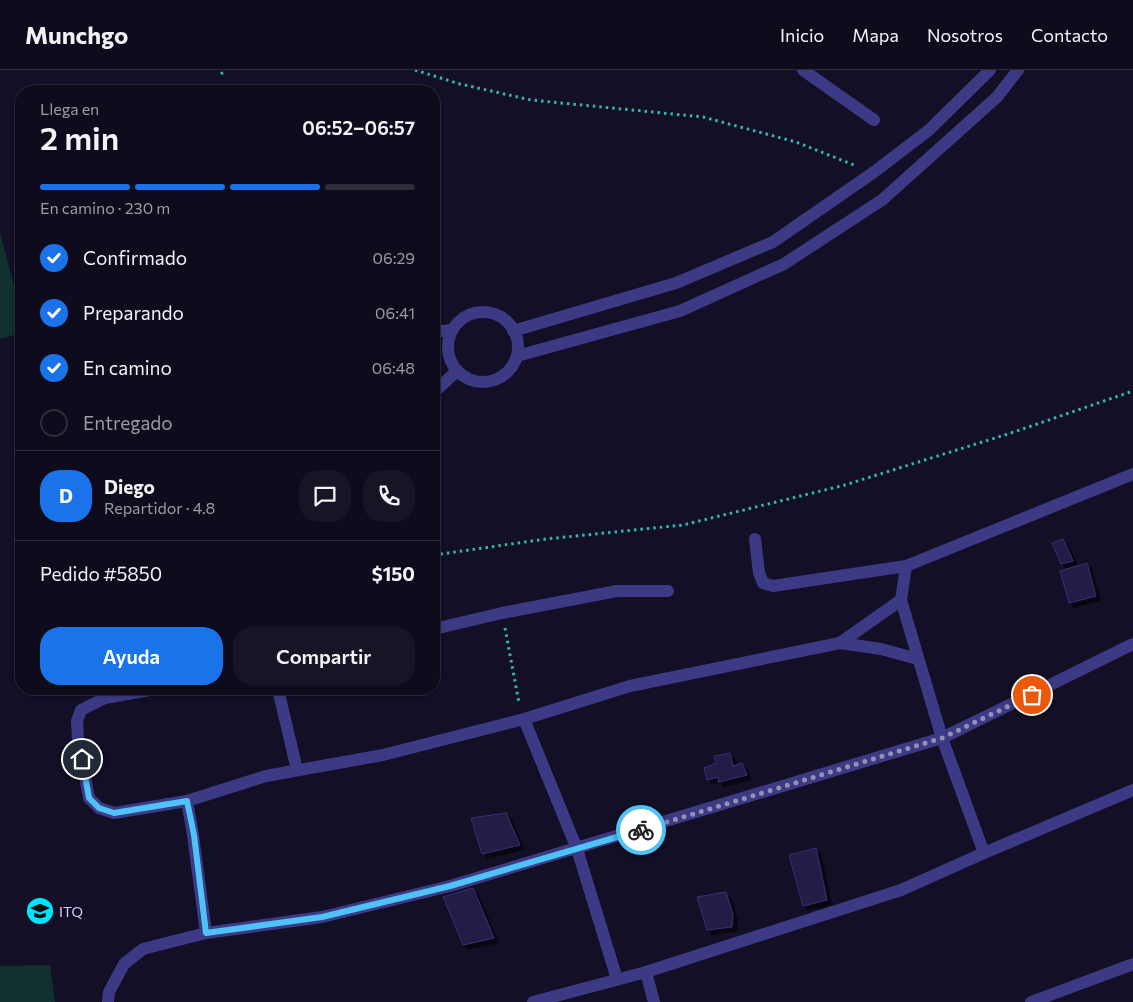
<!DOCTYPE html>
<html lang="es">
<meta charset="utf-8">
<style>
body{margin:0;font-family:Commissioner,sans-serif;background:#171425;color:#f1f3f6;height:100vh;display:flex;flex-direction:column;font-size:19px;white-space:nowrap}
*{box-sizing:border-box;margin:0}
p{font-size:16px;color:#9b9ba3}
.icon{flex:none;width:28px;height:28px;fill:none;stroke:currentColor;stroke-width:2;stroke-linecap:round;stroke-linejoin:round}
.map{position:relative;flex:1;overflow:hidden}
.drawer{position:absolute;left:15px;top:15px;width:425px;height:610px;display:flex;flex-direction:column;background:#0e0b1c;border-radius:20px;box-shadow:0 1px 4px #0004,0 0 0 1px #2e2b3b}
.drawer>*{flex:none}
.pin{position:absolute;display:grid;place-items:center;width:42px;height:42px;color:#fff;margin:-21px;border:2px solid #fff;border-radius:50%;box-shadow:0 1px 5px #0007}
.courier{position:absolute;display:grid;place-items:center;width:50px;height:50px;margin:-25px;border:4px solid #4fc3f7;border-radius:50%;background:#fff;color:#222;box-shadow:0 1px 6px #0007}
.overview em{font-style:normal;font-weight:600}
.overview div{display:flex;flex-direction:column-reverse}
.overview{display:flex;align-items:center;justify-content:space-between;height:85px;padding:0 25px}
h1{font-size:32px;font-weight:600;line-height:38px}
.bar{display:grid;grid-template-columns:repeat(4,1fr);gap:8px 5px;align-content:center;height:60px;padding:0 25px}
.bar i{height:6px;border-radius:4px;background:#2e2b3b}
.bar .on{background:#1a73e8}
.bar p{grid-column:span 4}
.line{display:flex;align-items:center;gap:12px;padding:0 25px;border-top:1px solid #2e2b3b}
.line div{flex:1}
.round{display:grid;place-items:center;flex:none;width:52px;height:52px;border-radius:20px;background:#171425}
ol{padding:0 25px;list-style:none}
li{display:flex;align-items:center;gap:15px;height:55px}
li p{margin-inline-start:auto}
li .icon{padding:5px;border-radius:50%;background:#1a73e8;color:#fff;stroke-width:4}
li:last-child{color:#9b9ba3}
li i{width:28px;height:28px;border:2px solid #2e2b3b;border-radius:50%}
.primary-button{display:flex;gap:10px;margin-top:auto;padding:10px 25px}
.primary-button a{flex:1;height:58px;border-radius:20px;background:#1a73e8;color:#fff;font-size:20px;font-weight:600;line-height:58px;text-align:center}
.primary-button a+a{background:#171425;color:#f1f3f6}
header{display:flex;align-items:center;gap:30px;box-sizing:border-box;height:70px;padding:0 25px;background:#0e0b1c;border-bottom:1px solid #2e2b3b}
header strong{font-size:24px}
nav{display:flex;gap:28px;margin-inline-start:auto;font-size:18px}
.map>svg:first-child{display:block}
.green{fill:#12302f}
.building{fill:#241b47;stroke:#3b2d73;filter:url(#shadow)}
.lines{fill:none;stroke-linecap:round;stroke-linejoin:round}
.path{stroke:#2fb8b0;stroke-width:3;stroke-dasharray:2.5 4;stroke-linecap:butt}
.street{stroke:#3d3a85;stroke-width:12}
.done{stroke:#948fb3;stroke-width:5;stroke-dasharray:0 9}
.route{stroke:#4fc3f7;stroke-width:6}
.labels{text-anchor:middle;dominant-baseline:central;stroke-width:4;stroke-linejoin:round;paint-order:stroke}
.poi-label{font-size:14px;fill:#d9d4ff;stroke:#130f26;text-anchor:start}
</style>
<header>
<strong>Munchgo</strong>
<nav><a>Inicio</a><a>Mapa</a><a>Nosotros</a><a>Contacto</a></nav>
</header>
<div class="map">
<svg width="1133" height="932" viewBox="0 0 1133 932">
<defs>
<filter id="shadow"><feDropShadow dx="4.5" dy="4.5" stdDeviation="0" flood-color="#0009"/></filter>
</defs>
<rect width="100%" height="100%" fill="#130f26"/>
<!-- green -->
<g class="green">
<path d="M0 162 21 243V263L0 269Z"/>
<path d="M50 895 55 932H0V896Z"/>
</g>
<!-- building -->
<g class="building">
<path d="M1063 469 1073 491 1061 494 1052 473Z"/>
<path d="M1087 493 1096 526 1069 533 1060 501Z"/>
<path d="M730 683 733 696 742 693 747 705 718 712 719 707 707 710 704 698 716 693 714 686Z"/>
<path d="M506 743 520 775 482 784 471 748Z"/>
<path d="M816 778 827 830 803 836 789 785Z"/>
<path d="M473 818 494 868 463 875 443 827Z"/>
<path d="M726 822 733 845 732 857 707 860 697 827Z"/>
</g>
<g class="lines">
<!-- path -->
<g class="path">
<path d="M415 0 460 14 531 30 703 47 796 72 854 95"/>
<path d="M221 4 226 0"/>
<path d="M434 485 546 469 683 455 845 415 1011 363 1133 321"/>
<path d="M505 558 519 633"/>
</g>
<!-- street -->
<g class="street">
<path d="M803 0 874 50"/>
<circle cx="483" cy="277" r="35"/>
<path d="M513 261 676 213 773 172 874 102 929 60 990 0"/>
<path d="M434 262 452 260"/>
<path d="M517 286 680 241 784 194 882 130 997 27 1018 0"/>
<path d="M434 322 457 301"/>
<path d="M755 469 759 503 763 513 773 516 906 496 1133 404"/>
<path d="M906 496 901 530 942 668 984 783"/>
<path d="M434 559 502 543 617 521H668"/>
<path d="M840 573 881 579 918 589"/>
<path d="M155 619 105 628 81 640 77 651 78 670 89 728 99 738 114 743 187 731 266 706 383 685 524 649 630 616 840 573 901 530"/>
<path d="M278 619 297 700"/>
<path d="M524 649 577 779 617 909"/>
<path d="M187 731 193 765 206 863"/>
<path d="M646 902 654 932"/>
<path d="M108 932 109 922 124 894 143 879 206 863 322 847 450 816 942 668 1133 574"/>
<path d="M533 932 646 902 901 820 984 783 1133 720"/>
<path d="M1031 932 1133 894"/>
</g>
</g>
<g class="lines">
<!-- done -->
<path class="done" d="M641 760 942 668 1032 625"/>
<!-- route -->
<path class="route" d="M82 689 89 728 99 738 114 743 187 731 194 765 206 863 322 847 450 816 641 760"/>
</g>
<!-- icons -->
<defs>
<symbol id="university-disc" viewBox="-11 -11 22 22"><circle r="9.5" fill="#00e5ff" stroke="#130f26"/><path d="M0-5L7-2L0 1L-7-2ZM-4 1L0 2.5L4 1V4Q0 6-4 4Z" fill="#111"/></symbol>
</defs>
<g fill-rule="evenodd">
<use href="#university-disc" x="24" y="825" width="32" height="32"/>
</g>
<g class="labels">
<!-- poi labels -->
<g class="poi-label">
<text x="59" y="841">ITQ</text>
</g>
</g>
</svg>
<div class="pin" style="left:1032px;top:625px;background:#ea580c"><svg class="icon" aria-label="bag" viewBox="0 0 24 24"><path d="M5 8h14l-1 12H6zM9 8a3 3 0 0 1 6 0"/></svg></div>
<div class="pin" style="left:82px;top:689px;background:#1f2937"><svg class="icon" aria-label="home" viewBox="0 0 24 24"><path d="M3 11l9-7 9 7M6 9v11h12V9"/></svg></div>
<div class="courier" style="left:641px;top:760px"><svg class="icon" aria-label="bike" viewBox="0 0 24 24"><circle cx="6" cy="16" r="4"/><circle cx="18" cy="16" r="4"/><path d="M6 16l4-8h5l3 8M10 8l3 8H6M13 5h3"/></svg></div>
<section class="drawer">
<div class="overview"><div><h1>2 min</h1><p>Llega en</p></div><em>06:52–06:57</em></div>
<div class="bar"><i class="on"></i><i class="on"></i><i class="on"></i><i></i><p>En camino · 230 m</p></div>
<ol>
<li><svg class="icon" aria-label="check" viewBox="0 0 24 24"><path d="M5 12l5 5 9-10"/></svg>Confirmado<p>06:29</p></li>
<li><svg class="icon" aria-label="check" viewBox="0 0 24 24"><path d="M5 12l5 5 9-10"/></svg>Preparando<p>06:41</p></li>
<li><svg class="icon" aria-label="check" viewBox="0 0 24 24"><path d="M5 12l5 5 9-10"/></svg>En camino<p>06:48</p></li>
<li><i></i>Entregado</li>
</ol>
<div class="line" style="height:90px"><b class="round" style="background:#1a73e8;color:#fff">D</b><div><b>Diego</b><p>Repartidor · 4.8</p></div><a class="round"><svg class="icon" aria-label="chat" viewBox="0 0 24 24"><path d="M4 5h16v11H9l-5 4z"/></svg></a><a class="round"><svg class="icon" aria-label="phone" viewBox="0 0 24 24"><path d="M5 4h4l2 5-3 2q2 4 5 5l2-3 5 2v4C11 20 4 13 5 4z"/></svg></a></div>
<div class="line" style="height:65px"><div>Pedido #5850</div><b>$150</b></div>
<div class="primary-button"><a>Ayuda</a><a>Compartir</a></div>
</section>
</div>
